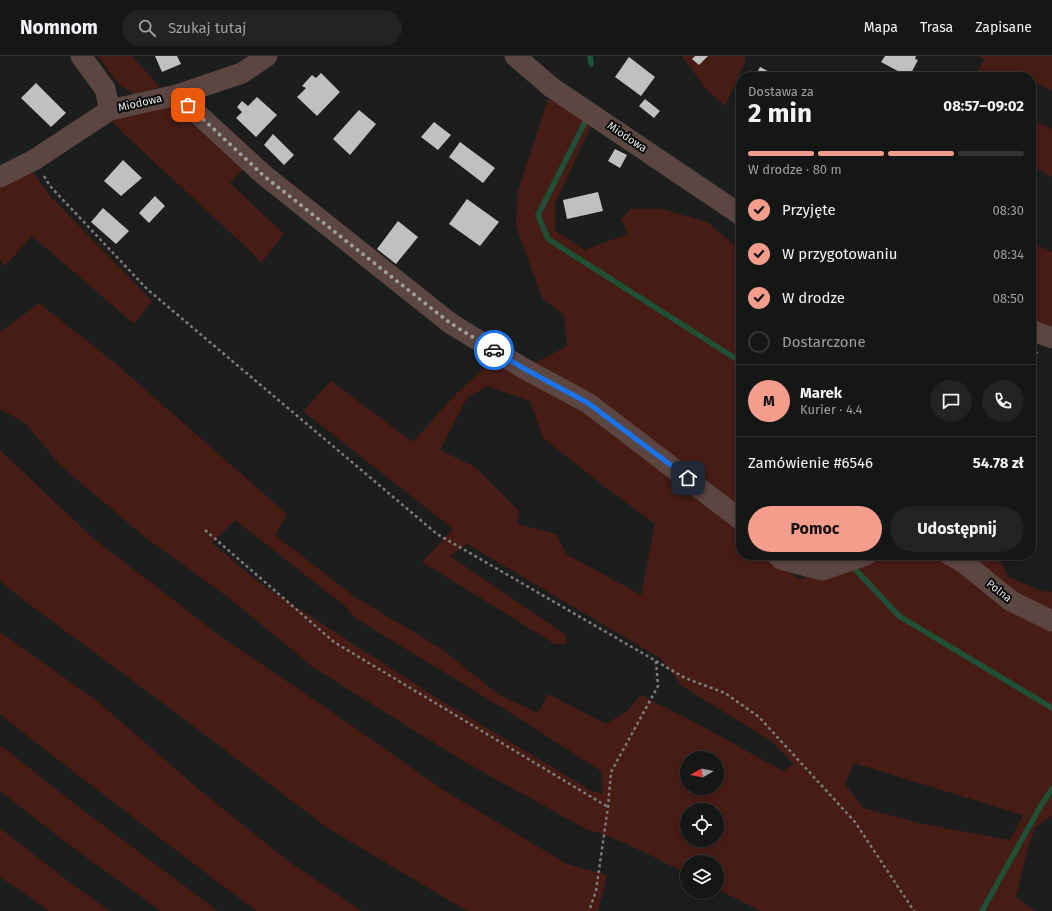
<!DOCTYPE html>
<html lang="pl">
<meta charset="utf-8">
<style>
body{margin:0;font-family:"Fira Sans",sans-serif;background:#222323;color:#f1f3f6;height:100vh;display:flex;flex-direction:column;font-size:15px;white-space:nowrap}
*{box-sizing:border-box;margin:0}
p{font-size:13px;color:#9d9fa1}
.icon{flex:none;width:22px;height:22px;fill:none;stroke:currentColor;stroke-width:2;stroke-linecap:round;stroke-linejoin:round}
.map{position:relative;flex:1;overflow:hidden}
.details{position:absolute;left:736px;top:16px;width:300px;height:488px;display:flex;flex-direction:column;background:#151616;border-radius:16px;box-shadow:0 2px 6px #0003,0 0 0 1px #343535}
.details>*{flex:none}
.needle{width:26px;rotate:260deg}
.controls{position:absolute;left:680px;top:695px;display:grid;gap:8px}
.controls a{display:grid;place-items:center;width:44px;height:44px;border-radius:50%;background:#151616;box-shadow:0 2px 6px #0003,0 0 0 1px #343535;font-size:20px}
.pin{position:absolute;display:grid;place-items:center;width:34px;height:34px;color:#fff;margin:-17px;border-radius:8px;box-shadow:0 2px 6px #0006}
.courier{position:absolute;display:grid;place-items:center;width:40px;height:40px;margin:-20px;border:3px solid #1a73e8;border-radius:50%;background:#fff;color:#222;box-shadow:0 1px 5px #0007}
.overview em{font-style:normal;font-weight:700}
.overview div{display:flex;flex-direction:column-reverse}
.overview{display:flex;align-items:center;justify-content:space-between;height:68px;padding:0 12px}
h1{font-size:26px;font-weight:700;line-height:30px}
.bar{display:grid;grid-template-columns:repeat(4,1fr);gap:6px 4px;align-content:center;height:48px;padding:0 12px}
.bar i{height:5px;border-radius:3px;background:#343535}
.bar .active{background:#f59d8d}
.bar p{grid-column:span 4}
.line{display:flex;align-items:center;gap:10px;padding:0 12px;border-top:1px solid #343535}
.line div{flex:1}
.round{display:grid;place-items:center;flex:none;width:42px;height:42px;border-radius:21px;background:#222323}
ol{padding:0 12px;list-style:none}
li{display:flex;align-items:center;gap:12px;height:44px}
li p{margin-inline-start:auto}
li .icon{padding:4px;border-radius:50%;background:#f59d8d;color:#111;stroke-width:4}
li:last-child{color:#9d9fa1}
li i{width:22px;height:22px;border:2px solid #343535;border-radius:50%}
.cta{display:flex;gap:8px;margin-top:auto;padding:8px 12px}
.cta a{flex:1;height:46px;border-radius:24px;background:#f59d8d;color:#111;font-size:16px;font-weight:700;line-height:46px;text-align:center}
.cta a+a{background:#222323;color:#f1f3f6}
header{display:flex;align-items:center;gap:24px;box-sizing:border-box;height:56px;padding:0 20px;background:#151616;border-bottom:1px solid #343535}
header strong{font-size:19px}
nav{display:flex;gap:22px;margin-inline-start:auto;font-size:14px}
.search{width:280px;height:36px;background:#222323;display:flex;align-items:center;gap:10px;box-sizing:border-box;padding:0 14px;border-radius:22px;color:#9d9fa1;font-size:15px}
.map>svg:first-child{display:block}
.green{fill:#461c15;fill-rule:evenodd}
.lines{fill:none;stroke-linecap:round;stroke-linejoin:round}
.stream{stroke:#205137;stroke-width:5.5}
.building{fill:#bec1bf}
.path{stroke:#7b7c7b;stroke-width:2.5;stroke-dasharray:3 3;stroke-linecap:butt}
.minor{stroke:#5c4642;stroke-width:21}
.done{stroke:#9e9f9e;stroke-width:4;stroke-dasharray:0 7.2}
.route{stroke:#1a73e8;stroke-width:5}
.labels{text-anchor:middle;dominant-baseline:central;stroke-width:4;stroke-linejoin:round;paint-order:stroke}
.street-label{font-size:11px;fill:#e4e5e4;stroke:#070807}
</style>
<header>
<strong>Nomnom</strong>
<div class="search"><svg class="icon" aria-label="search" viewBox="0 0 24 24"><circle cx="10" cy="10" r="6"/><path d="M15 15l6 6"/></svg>Szukaj tutaj</div>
<nav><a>Mapa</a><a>Trasa</a><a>Zapisane</a></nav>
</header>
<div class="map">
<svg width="1052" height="855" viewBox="0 0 1052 855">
<rect width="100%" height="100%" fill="#1c1e1d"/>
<!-- green -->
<g class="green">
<path d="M98 0H132L160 31 135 38 121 30 111 18Z"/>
<path d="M682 0H745V6L725 50 706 33Z"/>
<path d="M978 0H1052V35L1031 24V21H1024L1012 15 1010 21H974L984 4Z"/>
<path d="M548 43 593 65 555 148V174L584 194 628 178 621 163 631 153H662L707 166 734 189 741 174V455L704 421 605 352 533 308 567 290 564 259 542 242 516 170 518 135Z"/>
<path d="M170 49 243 113 230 127 284 178 261 207 248 193 124 78 111 64Z"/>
<path d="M1031 63 1052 73V121L1031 110Z"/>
<path d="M31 114 52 142 152 245 134 268 32 180 5 210 0 204V130Z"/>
<path d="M1031 186 1052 196V277L1031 268Z"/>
<path d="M39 247 115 307 287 458 275 479 355 541 442 593 499 639 538 657 548 638 606 668 627 655 641 639 698 668 783 715 794 708 771 685 682 630 660 602 467 488 450 500 566 579 567 588H555L422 506 453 473 303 355 331 325 413 386 453 341 494 302 570 343 734 467 741 474V499H766L799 523 840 513 868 506 901 499H930L956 511 1052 575V760H1051L1035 772 1028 791 1016 841 1035 855H761L717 833V806H687V818C655 802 620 782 586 773L463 705 314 612 229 542 146 482 61 410 25 367 0 353V276ZM487 330 530 345 543 382 605 431 655 468 641 539 566 498 556 478 517 468 519 455 475 411 440 394 467 342ZM235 464 345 550 355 562 509 656 601 715 603 738 592 735 437 642 261 528 212 487ZM687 702H717V732H687ZM854 707 1023 759V760L1010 784 923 768 863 752 845 728ZM687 754H717V784H687Z"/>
<path d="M0 394 94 483 227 585 328 653 442 733 567 808 607 819 598 855H467L329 773 172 654 22 543 0 525Z"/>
<path d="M963 499H998L1008 521 1042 535 1052 536V559L1017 541Z"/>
<path d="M0 576 97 645 201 735 288 805 362 855H258L239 842 148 773 17 672 0 658Z"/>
<path d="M0 689 84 755 218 855H161L72 791 0 735Z"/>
<path d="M0 772 73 829 110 855H50L0 821Z"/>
</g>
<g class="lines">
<!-- stream -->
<g class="stream">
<path d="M590 0 591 8"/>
<path d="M586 64 538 159 548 183 741 306"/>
<path d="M856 514 899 560 1052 652"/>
<path d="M982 855 1040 751 1052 733"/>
</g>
</g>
<!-- building -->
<g class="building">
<path d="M155 0H177L181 8 162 16Z"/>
<path d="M695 0H708L699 9 692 3Z"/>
<path d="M885 0H916L915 3 918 4 909 21 881 6Z"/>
<path d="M629 1 655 21 641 40 615 21Z"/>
<path d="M760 11 779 21H755Z"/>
<path d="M321 17 340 36 317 60 297 41 306 32 302 30 312 19 316 22Z"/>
<path d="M36 27 66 57 51 71 21 42Z"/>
<path d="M257 41 277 59 256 81 236 62 242 56 237 51 242 45 248 50Z"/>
<path d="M645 43 660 55 654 62 639 50Z"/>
<path d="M359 54 376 68 350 99 333 83Z"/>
<path d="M434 66 451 79 438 94 421 81Z"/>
<path d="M273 78 294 99 284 109 264 89Z"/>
<path d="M460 86 495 112 483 127 449 101Z"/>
<path d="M615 93 627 99 620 112 608 105Z"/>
<path d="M123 104 142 122 121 140 104 125Z"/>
<path d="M598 136 603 155 567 163 563 144Z"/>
<path d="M155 140 165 150 149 167 139 157Z"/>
<path d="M467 143 499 166 480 190 449 168Z"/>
<path d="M103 152 129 175 116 188 91 166Z"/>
<path d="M398 165 418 181 396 208 377 193Z"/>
<path d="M1031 293 1038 296 1032 308H1031Z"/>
</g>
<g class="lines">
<!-- path -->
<g class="path">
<path d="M44 120 50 130 147 233 437 478 656 605 658 630 611 716 608 751 596 835 589 855"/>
<path d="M205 474 334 586 608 751"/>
<path d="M656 605 685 622 725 637 759 661 855 766 914 855"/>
</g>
<!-- minor -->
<g class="minor">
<path d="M81 0 105 33 110 54"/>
<path d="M515 0 551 31 741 159"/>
<path d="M177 39 264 119 450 267 523 312 588 347 741 464"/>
<path d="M0 121 34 104 110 54 177 39 242 17 267 0"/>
<path d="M1031 274 1052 282"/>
<path d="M777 499 781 503 822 514 866 499"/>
<path d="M950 499 963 506 1011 545 1052 565"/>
</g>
</g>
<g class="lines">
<!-- done -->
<path class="done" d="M188 49 264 120 450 267 494 294"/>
<!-- route -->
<path class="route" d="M494 294 523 312 588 347 688 422"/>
</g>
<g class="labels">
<!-- street labels -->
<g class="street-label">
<text transform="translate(140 47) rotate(-13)">Miodowa</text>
<text transform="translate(627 81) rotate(34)">Miodowa</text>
<text transform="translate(999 535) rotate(38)">Polna</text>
</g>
</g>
</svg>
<div class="controls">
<a><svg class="needle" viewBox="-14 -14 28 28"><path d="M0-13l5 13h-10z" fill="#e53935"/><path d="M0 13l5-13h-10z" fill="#9d9fa1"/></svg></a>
<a><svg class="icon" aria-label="locate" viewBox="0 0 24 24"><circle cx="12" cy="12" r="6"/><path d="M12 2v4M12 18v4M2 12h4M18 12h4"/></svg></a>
<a><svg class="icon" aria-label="layers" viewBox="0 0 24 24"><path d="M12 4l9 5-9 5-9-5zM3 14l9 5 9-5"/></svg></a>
</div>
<div class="pin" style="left:188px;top:49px;background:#ea580c"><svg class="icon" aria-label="bag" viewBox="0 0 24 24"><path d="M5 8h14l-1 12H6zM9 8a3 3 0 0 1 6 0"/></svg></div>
<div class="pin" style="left:688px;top:422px;background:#1f2937"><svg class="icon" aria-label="home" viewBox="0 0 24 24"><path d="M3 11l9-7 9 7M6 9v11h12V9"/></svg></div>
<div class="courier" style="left:494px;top:294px"><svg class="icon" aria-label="car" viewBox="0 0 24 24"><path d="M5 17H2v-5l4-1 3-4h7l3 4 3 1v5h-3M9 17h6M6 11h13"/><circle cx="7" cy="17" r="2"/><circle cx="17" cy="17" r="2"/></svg></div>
<section class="details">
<div class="overview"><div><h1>2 min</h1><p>Dostawa za</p></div><em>08:57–09:02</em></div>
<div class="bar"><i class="active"></i><i class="active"></i><i class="active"></i><i></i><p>W drodze · 80 m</p></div>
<ol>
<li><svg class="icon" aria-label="check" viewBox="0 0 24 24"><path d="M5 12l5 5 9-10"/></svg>Przyjęte<p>08:30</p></li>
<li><svg class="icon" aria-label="check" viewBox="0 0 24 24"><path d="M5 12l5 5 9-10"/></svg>W przygotowaniu<p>08:34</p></li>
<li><svg class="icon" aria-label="check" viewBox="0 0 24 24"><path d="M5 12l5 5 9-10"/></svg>W drodze<p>08:50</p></li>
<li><i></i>Dostarczone</li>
</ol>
<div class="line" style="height:72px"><b class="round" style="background:#f59d8d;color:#111">M</b><div><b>Marek</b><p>Kurier · 4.4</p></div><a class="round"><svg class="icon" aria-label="chat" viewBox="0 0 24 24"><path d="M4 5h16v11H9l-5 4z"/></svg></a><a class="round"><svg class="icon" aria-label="phone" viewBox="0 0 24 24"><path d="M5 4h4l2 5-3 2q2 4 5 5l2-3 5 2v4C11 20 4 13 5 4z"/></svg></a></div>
<div class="line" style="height:52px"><div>Zamówienie #6546</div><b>54.78 zł</b></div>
<div class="cta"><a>Pomoc</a><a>Udostępnij</a></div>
</section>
</div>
